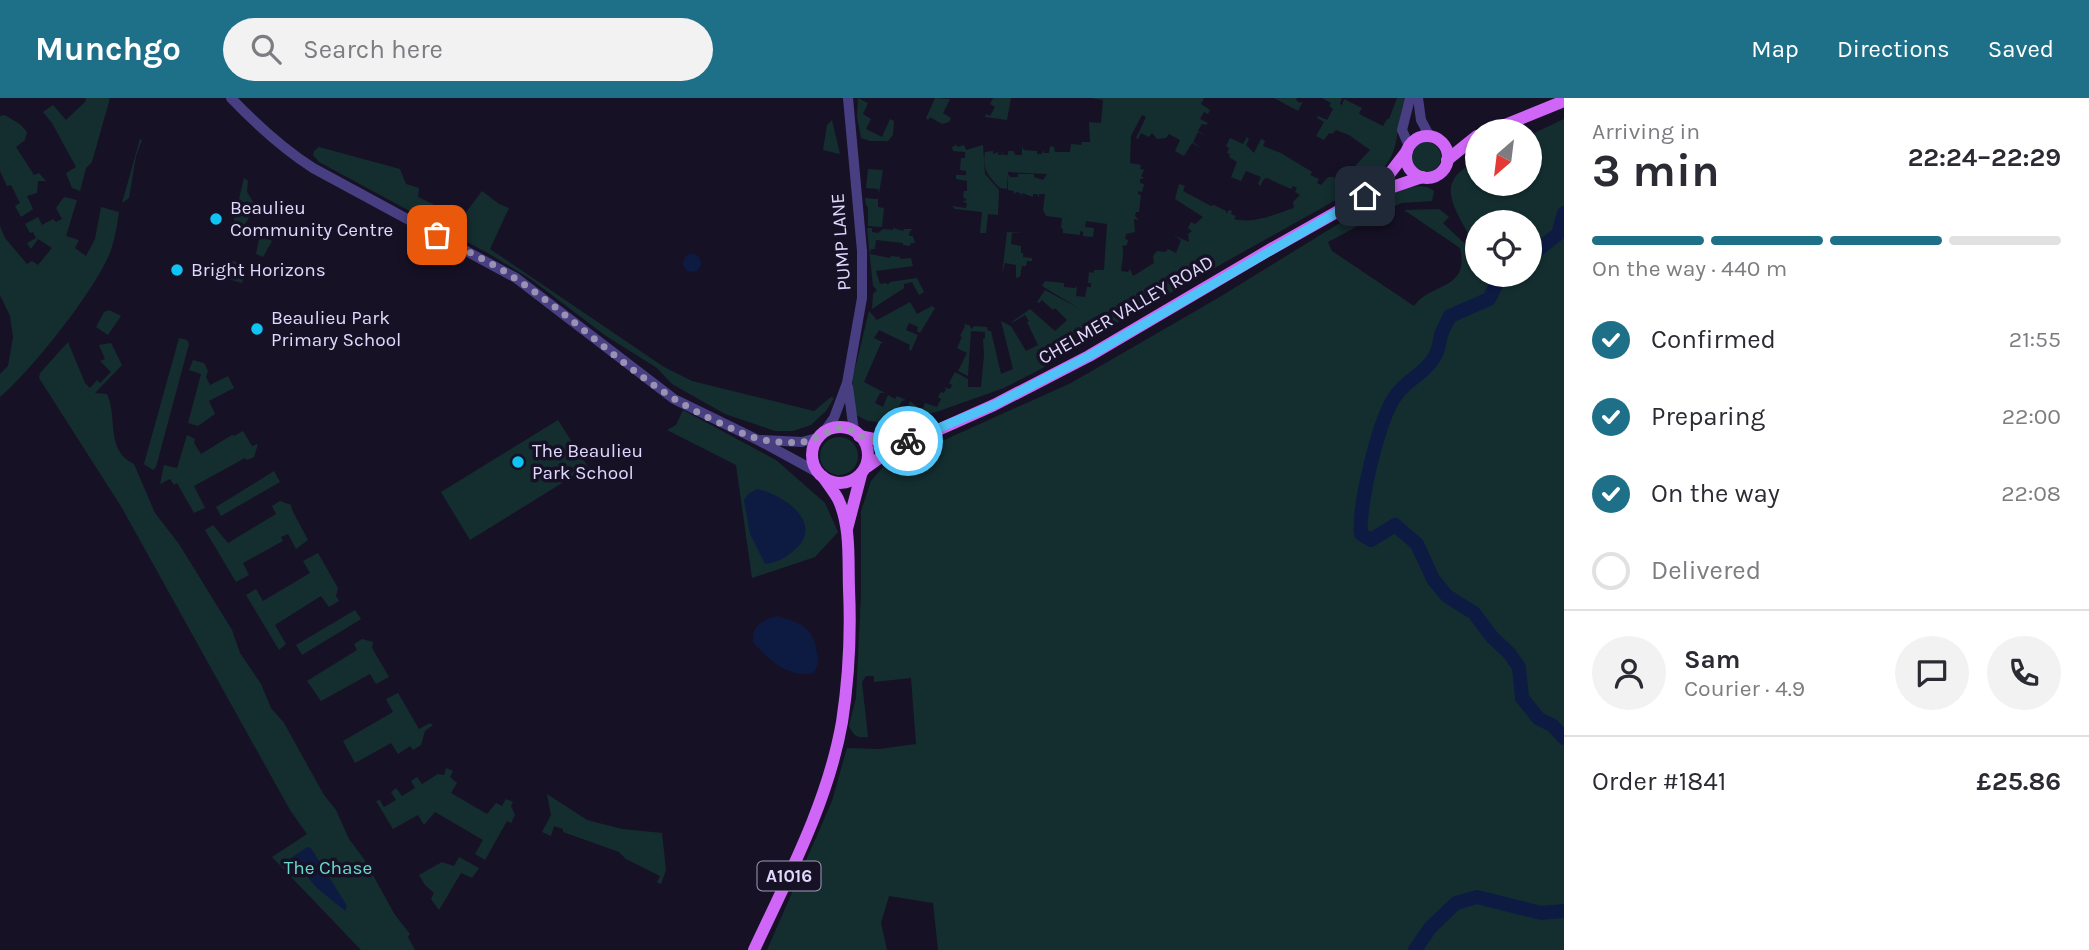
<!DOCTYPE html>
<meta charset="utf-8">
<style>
body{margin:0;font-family:Karla,sans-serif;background:#f2f2f3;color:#2b2b33;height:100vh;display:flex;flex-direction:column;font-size:26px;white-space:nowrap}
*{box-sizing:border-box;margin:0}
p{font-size:23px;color:#7c7c81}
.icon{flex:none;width:38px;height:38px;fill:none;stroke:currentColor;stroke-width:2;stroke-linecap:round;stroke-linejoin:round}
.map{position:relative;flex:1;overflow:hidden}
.drawer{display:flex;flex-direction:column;background:#fff;width:525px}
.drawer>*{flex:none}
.needle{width:46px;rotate:208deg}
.buttons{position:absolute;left:1465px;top:21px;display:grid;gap:14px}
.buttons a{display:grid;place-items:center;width:77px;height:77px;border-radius:50%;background:#fff;box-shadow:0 2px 5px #0004;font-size:35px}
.pin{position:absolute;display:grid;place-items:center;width:60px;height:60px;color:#fff;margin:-30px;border-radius:14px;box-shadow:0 4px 10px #0006}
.courier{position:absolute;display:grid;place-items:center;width:70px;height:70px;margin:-35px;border:5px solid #4fc3f7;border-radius:50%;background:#fff;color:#222;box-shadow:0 2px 9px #0007}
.head em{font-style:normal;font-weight:700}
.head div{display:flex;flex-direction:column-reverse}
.head{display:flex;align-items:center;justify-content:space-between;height:119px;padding:0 28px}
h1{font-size:46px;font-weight:700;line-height:52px}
.bar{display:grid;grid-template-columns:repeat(4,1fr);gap:10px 7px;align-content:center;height:84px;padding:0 28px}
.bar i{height:9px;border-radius:5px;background:#e1e1e2}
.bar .current{background:#1e7089}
.bar p{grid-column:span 4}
.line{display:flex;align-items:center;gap:18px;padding:0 28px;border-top:2px solid #e1e1e2}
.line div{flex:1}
.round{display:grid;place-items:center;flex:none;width:74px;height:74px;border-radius:37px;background:#f2f2f3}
ol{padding:0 28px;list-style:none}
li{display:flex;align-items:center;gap:21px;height:77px}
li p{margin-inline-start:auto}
li .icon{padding:7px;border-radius:50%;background:#1e7089;color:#fff;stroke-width:4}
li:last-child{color:#7c7c81}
li i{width:38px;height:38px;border:4px solid #e1e1e2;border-radius:50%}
header{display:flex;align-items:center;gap:42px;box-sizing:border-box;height:98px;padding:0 35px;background:#1e7089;color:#fff}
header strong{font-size:33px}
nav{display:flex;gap:38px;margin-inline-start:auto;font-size:24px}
.search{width:490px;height:63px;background:#f2f2f3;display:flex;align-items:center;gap:18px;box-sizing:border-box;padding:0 24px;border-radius:38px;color:#7c7c81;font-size:26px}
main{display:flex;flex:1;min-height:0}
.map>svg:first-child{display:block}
.green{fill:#142e30;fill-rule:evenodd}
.water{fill:#0d1b43}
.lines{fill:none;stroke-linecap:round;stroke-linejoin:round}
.river{stroke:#0d1b43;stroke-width:14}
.tertiary{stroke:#483f83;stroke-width:10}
.primary{stroke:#cf66f7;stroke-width:12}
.done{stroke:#9a92b2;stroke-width:7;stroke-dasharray:0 12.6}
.route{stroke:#4fc3f7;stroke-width:9}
.poi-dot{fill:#0fc4f2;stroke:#171126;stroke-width:2.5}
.labels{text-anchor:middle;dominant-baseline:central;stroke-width:7;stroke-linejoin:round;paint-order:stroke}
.shield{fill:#171126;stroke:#a49cbc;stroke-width:2}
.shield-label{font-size:18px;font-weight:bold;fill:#e0d8fd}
.poi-label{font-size:19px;fill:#e0d8fd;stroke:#171126;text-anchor:start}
.street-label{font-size:19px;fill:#e0d8fd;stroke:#171126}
.park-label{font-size:19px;fill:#67dac9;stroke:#171126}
</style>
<header>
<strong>Munchgo</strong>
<div class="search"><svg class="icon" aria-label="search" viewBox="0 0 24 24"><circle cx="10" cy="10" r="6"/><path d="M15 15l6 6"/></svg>Search here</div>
<nav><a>Map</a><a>Directions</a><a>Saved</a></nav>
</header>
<main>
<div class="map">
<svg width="1564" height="852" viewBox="0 0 1564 852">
<rect width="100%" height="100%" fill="#171126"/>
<!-- green -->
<g class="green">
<path d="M85 0H110L92 64 86 70 80 93 72 90 66 75 76 69 52 25 43 14 53 7 66 22 86 3Z"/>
<path d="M858 0 868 5 863 16 871 21 866 31 882 39 890 21 894 23 893 37 888 43H870L861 40 857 19Z"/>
<path d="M935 0 950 1 943 15 951 20 949 24 942 26 930 19 928 22 926 20Z"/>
<path d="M993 0H1011L1007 22 985 19 986 16 990 18 995 9 990 6Z"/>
<path d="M1091 0H1204L1201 6 1210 12 1208 16 1204 14 1200 21 1208 25 1206 27 1202 26 1198 33 1208 39 1198 34 1193 44 1201 50 1192 45 1184 58 1175 53 1180 42 1169 36 1166 40 1157 41 1152 35 1149 39 1141 35 1138 41 1136 40 1146 19 1142 17 1131 38 1130 65 1141 67 1140 71 1144 72 1141 78 1144 80 1140 81V85L1144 86 1142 94 1138 93V96L1141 97 1139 114H1136L1135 118 1139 122 1134 121 1135 134 1126 136 1125 141 1128 142 1127 147 1122 148C1125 154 1121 167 1121 173L1128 174 1130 171 1133 178 1154 165 1153 158 1157 153 1165 154 1168 151 1176 155 1181 142 1173 137 1189 144 1188 136 1192 133 1188 130 1191 124 1195 126 1203 119 1175 101 1179 86 1185 88 1183 93 1211 108 1214 107 1226 113V116L1229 112 1232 113 1231 116 1236 118 1234 121C1254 126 1272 117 1294 110L1293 104 1300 97 1295 94 1297 90 1293 88 1291 91 1267 80 1264 81 1260 88 1258 86 1261 79 1246 73 1241 83 1231 79 1237 64 1229 59 1230 56 1227 55 1229 50 1226 48 1230 40 1243 46 1247 39 1249 41 1246 47 1254 55 1261 41 1265 43 1263 48 1281 55 1312 74 1310 77 1319 81 1317 85 1321 87 1328 79H1333L1341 83 1370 52 1349 37 1336 32 1332 36 1329 35 1324 42 1316 38 1324 24 1317 20 1318 18 1327 22 1333 11 1329 8 1331 5 1322 0H1342L1340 6 1342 7 1344 1 1362 10 1359 15 1361 17 1383 28 1387 21H1389L1397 0H1405C1392 39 1405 59 1366 85L1106 231 1041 271 1004 290 936 314 888 325 868 323 854 316 852 294 853 279 869 213 877 222 910 204 917 216 932 208 935 210 920 235 917 233 918 229 909 225 906 232 918 237 911 253 909 251 910 247 879 232 874 240 884 245H881L864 284 885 295H880L875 305 883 309 888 297 895 301 897 298 906 302 902 303 898 310 906 315 910 303 920 311 923 310 925 305 937 309 941 301 938 299 941 294 944 295 946 291 943 289 950 291 952 287 949 285 955 274 968 281V289H981L984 257 983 241 985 240V234L971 233 968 278 958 273 967 255 957 250 962 239 960 238 965 228 964 226 969 227 972 231 974 228 987 229 988 233H991L1001 276 1013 271 1001 223 1011 228 1026 253 1038 247 1027 224 1029 223 1025 217 1012 225 1013 223 1030 211 1055 233 1067 222 1055 210 1053 212 1042 202 1039 205 1037 204 1045 192 1080 211 1042 188 1045 183 1064 185V189L1075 190 1077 188 1076 198 1085 199 1087 189H1091V185H1088L1089 174 1094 175V172H1104L1107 126 1086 123 1085 129 1094 130 1093 139 1083 138V134L1080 133V137L1063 135V131L1061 130 1062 120 1046 118 1043 112 1045 96H1039V100L1037 96H1033V99L1022 95 1021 98 1020 95 1016 94 1014 97V93L1008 92V76L1010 79H1018V76H1034V79L1043 82 1047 76 1008 74 1007 91 1000 90C988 78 982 71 985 54L993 53V56L998 54V57H1002L1003 53V57H1008V53H1014L1015 57H1022V49L1024 52 1037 53V56H1042L1043 52 1044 55H1049L1050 48 1054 49 1055 54H1070L1071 46 1081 47 1082 44H1090L1089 24 1101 25 1103 2Z"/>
<path d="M1274 0H1297L1296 2 1300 5 1303 3 1298 13Z"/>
<path d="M5 17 21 27 27 34 25 42 16 49 34 77 39 75 46 83H38L37 95 27 98 33 111 21 119 15 108 20 105 11 87 7 88 0 73V18Z"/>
<path d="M1564 21V852H938L933 805 889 798 881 825 887 852H767L832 703 847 650 879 651 916 646 911 580 874 584V578H866L862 584 868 639C856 640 854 638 849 628L856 600 861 497V413L871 383 882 370 1071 285 1218 200 1382 99C1397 93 1420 82 1434 93L1432 103 1401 105 1328 144 1332 153 1414 208C1431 184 1470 193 1460 150L1404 112 1439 111 1449 119 1443 125 1465 146 1471 141C1454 108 1433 84 1477 63V86H1530V37ZM1477 124H1530V177H1477Z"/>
<path d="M832 22 840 56 823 52 827 27Z"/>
<path d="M140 41 142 42 136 58 129 100 122 105Z"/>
<circle cx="1426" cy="59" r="15"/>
<path d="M956 47 958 49 964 47 966 52 983 47 985 76 999 92 998 117 988 116 986 135H980L982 114 955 111 952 108 966 110 967 105 962 104 967 102 963 99 964 93H967V83L956 81V77H966V73L960 72 961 60H965V54L953 53 952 49Z"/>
<path d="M319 49 400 71 406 86 419 90 418 99 433 106 440 117 461 121 482 93 499 106 509 110 490 151 664 269 692 283 814 313 831 299 834 300 826 313 811 327 793 333H775L725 316 672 286 657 270 606 238 532 182 491 157 319 64 313 57 314 53Z"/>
<path d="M868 71 883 72 879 95 878 91 866 90Z"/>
<path d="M244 80 248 83 247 94 256 109 241 132 231 134Z"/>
<path d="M64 99 77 102 66 138 79 142 75 150 86 158 95 141 101 109 119 114C117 127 115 140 111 152 97 190 32 272 0 299V276L8 268 13 239 10 218 0 197V128L5 140 27 166 32 163 38 167 52 150 38 141 31 151 27 145 36 140 33 134 30 135 25 126 38 119 42 127 53 121 56 124 62 121 56 110Z"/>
<path d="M878 99V109L884 110 882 129 868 128V109L866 107 865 100 877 101Z"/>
<path d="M867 130H872V134L878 135 883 131 893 132V130L903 133 904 131H913L910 133 909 138H913L915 145H911L910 148 903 147V145L876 142 875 151H871L870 156 890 160 891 158 900 159 901 161 911 160 913 168 876 173 880 186 886 185 888 187 890 184 917 180 924 194 919 197 912 184 904 186V190L872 211 873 196 877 192 873 188Z"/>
<path d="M254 133 272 143 263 159 256 156 259 141 249 138Z"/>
<path d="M1007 134 1023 135H1012L1011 146 1021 148V155H1023V159L1032 160V163H1027L1026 168H1022L1020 179 1016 180V167L1005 165 1002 176Z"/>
<path d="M230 162 247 167 242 185 218 178Z"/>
<path d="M109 212 121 218 108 237 96 229 104 214Z"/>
<path d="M179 240 187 242 189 246 156 369 153 372 144 366Z"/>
<path d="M68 244 85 285 90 290 97 282 100 285 111 274 100 263 105 261 99 247 111 245 122 267 95 295 107 296C118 320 105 352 134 366L155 415 179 446 232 532 240 555 261 586 271 610 284 625 324 697 336 712 349 741 364 761 395 817 410 836 408 839 415 852H361L272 759 307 736 290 712 122 410 39 280 40 275Z"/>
<path d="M193 262 204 265 208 273 206 279 210 287 228 278 234 290 209 303 215 316 198 328 188 325 201 276 189 272Z"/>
<path d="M683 312 776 362 825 405 838 434 815 459 752 480 736 367 667 332 676 327Z"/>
<path d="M558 322 588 369 470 442 441 394Z"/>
<path d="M243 333 252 348 258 346 254 359 247 362 245 360 194 388 205 410 194 415 177 385 174 387 170 381 160 386 164 367 177 370 187 337 195 341 194 345 201 356 232 337 234 338Z"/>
<circle cx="839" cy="358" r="19"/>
<path d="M274 373 280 384 221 418 216 409Z"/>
<path d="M280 403 291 407 292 412 308 442 296 451 288 436 281 439 283 443 243 465 249 477 236 484 205 432 213 427 228 445 276 416 272 408Z"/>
<path d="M318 455 338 490 336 498 339 503 329 509 321 498 275 527 286 546 279 552 246 497 256 491 263 503 310 475 303 463Z"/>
<path d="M355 512 361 521 302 557 296 547Z"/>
<path d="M362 541 373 544 372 550 389 579 376 586 370 576 321 603 307 583 357 552 354 546Z"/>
<path d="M398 595 419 631 430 625 433 627 425 633 421 647 413 652 410 648 398 656 391 645 355 665 343 643 393 614 386 601Z"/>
<path d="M446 670 453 673 450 679 457 685 451 695 487 716 496 705 502 708 506 701 513 704 511 708 515 717 511 725 507 723 485 762 475 756 483 742 435 714 424 727 418 717 393 731 376 703 380 702 384 709 396 702 391 694 396 690 402 698 415 690 411 683 417 679 422 686 438 676 444 677Z"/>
<path d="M547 696 587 722 622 731 662 735 666 772 661 786 657 784 660 778 626 761 619 754 563 734V731L554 728 551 738 542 734 551 717Z"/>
<path d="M459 759 479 770 472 780 461 775 439 812 431 801 434 795 425 787 419 777 442 764 454 768Z"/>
</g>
<!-- water -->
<g class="water">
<circle cx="692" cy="165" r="9"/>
<path d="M757 391C786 397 828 428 791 455 782 462 776 464 765 466L750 436 744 402 748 396Z"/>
<path d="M776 518C808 526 816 533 818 567L813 575C790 581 767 561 753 544 752 527 762 523 776 518Z"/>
<path d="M307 749 311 750 347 808 345 813 317 790 291 760Z"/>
</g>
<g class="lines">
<!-- river -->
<g class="river">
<path d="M1530 148 1539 151 1558 136 1564 115"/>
<path d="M1501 177 1489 201 1450 218C1447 224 1443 231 1441 237 1439 244 1439 252 1435 258 1426 275 1408 281 1397 296 1379 318 1358 409 1361 436L1371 442 1395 427 1417 446 1433 481 1447 498 1474 515 1492 539 1509 555 1519 569 1522 600 1539 621 1552 627 1564 640"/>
<path d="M1415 852 1430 830 1456 805 1477 799 1541 815 1564 813"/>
</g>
<!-- tertiary -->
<g class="tertiary">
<path d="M231 0C257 27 282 50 313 70L516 180 674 301 758 342 817 374"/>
<path d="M1418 0 1421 22 1430 39"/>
<path d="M1409 48 1402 32 1410 0"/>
<path d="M848 289 854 333"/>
<path d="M824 334 834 320 847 285 862 200V153L848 0"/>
<path d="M762 342 802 344 817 340"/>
</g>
<!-- primary -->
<g class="primary">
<path d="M1490 33 1564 3"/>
<circle cx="1427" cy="59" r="21"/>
<path d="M1447 62 1477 38"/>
<path d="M1372 96 1422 79"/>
<circle cx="840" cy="357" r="28"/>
<path d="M859 338 899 346"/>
<path d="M867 369 899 346 920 340 994 307 1089 258 1271 151 1365 98 1384 83 1407 53"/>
<path d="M847 431 861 377"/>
<path d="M754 852C788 779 828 704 842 624 849 579 851 535 849 491 848 462 851 428 838 401 834 394 828 386 823 379"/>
</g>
</g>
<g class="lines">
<!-- done -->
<path class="done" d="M437 137C463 152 492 164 516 181 571 217 618 265 673 300 695 314 721 326 744 336 761 343 783 346 802 344 823 342 839 317 859 338L899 346 908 343"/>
<!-- route -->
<path class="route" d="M908 343 994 307 1089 258 1365 98"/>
</g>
<!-- markers -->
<g class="poi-dot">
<circle cx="216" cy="121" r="7"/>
<circle cx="177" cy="172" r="7"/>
<circle cx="257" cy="231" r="7"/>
<circle cx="518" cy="364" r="7"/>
</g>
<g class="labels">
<!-- shield labels -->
<rect class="shield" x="757.5" y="763.5" width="63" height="29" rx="5"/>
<g class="shield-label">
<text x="789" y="778">A1016</text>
</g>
<!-- poi labels -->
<g class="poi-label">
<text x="230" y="110">Beaulieu<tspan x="230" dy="22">Community Centre</tspan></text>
<text x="191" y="172">Bright Horizons</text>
<text x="271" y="220">Beaulieu Park<tspan x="271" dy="22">Primary School</tspan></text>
<text x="532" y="353">The Beaulieu<tspan x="532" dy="22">Park School</tspan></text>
</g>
<!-- street labels -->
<g class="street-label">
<text transform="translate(841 144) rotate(-94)">PUMP LANE</text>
<text transform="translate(1126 212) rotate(-30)">CHELMER VALLEY ROAD</text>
</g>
<!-- park labels -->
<g class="park-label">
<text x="328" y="770">The Chase</text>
</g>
</g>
</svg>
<div class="buttons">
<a><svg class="needle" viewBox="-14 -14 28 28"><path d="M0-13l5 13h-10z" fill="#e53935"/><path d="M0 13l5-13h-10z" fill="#7c7c81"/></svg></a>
<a><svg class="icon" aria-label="locate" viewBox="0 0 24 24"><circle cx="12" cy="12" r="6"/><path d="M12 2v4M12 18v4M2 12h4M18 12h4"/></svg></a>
</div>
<div class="pin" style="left:437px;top:137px;background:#ea580c"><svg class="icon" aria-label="bag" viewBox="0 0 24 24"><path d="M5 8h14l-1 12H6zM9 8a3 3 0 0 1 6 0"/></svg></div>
<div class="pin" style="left:1365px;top:98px;background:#1f2937"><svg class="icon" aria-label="home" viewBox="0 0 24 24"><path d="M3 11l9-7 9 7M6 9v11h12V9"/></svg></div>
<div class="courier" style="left:908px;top:343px"><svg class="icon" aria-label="bike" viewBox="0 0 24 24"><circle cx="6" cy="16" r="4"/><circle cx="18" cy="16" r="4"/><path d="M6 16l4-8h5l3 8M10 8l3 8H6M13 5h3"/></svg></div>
</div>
<section class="drawer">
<div class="head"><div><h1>3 min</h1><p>Arriving in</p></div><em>22:24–22:29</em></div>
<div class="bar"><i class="current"></i><i class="current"></i><i class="current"></i><i></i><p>On the way · 440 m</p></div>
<ol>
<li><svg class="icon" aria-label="check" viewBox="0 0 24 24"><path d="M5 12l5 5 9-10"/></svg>Confirmed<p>21:55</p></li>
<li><svg class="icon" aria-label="check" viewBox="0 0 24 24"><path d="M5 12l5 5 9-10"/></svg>Preparing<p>22:00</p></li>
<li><svg class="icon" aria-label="check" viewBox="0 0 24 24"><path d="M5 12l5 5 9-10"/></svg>On the way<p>22:08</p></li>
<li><i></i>Delivered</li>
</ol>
<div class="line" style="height:126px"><a class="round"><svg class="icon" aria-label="person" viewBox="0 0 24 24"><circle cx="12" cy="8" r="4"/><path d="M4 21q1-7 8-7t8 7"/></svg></a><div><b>Sam</b><p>Courier · 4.9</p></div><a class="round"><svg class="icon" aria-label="chat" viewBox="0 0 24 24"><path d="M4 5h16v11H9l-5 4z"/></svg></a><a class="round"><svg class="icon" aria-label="phone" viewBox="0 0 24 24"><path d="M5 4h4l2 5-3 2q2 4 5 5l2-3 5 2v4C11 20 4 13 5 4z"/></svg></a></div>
<div class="line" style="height:91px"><div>Order #1841</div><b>£25.86</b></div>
</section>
</main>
